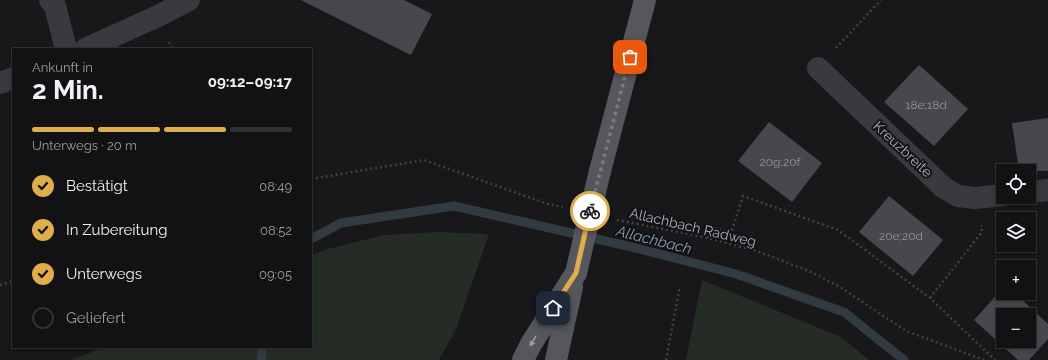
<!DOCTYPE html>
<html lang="de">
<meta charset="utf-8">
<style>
body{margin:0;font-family:Raleway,sans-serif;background:#1f2022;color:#f1f3f6;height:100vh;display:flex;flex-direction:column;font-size:15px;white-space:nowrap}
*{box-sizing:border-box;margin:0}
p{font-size:13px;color:#9c9ea0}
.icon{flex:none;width:22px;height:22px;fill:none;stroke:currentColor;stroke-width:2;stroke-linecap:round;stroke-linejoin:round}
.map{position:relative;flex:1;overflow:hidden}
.drawer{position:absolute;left:12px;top:48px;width:300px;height:300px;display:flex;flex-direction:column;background:#121214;border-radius:0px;box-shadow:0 2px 6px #0003,0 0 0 1px #313234}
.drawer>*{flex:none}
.controls{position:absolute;left:996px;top:164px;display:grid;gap:8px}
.controls a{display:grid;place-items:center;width:40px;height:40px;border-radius:0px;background:#121214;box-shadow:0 2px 6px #0003,0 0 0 1px #313234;font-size:20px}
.pin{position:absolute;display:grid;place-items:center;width:34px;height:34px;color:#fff;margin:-17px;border-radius:8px;box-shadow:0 2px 6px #0006}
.courier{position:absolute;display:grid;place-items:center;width:40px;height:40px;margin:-20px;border:3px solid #dfad4b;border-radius:50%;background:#fff;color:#222;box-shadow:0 1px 5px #0007}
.headline em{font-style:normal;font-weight:700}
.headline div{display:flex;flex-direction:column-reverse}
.headline{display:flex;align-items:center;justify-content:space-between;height:68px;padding:0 20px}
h1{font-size:26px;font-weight:700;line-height:30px}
.bar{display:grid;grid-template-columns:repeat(4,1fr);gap:6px 4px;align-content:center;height:48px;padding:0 20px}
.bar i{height:5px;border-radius:3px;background:#313234}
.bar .current{background:#dfad4b}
.bar p{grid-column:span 4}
ol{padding:0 20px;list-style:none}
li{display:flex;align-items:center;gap:12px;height:44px}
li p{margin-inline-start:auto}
li .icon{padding:4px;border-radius:50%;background:#dfad4b;color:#111;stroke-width:4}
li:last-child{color:#9c9ea0}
li i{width:22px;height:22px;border:2px solid #313234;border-radius:50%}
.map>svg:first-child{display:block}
.green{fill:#252c25}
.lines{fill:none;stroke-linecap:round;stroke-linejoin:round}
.stream{stroke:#333b42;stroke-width:9}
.building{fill:#47484c;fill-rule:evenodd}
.path{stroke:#404145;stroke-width:2.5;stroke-dasharray:2 3;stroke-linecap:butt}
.street{stroke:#3a3a3e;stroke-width:22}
.primary{stroke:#56575d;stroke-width:22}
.primary-bridge{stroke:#56575d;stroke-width:22}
.oneway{fill:#9b9ea6}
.done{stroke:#787b81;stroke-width:4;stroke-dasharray:0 7.2}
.route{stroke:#dfad4b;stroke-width:5}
.labels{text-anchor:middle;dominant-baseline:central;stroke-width:4;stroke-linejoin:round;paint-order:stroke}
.number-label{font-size:12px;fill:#93969d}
.street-label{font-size:14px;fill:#acb0b8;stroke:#131315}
.water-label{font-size:15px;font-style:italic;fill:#879caf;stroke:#131315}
</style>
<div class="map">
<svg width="1048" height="360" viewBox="0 0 1048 360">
<rect width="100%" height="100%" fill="#18181a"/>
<!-- green -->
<g class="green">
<path d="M438 232 489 234 456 329 439 360H71L105 347H311V255L328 249 384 235Z"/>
<path d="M702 280 841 337 869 360H686Z"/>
</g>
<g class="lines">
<!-- stream -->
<g class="stream">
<path d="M311 239 341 223 454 206 636 248 736 274 844 312 904 360"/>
<path d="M261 360 263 347"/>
</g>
</g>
<!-- building -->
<g class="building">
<path d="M301 0H404L432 14 411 55Z"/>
<path d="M919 65 968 109 934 146 884 102Z"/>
<path d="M1048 118V171H1019L1012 123Z"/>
<path d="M769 122 822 163 792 202 738 161Z"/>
<path d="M889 196 943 240 913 276 859 232Z"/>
<path d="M1003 288V293H1015L1048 324V339L1029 360H1018L974 320ZM1003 315H1029V341H1003Z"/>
</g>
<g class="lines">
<!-- path -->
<g class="path">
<path d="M169 42 172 49"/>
<path d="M836 48 881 0"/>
<path d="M311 179 424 160 548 204 563 207"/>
<path d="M617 220 708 238 757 251 809 271 840 287 906 331 984 360"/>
<path d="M708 238 711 227 731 233 743 196 838 230 930 298 995 360"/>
<path d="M0 285 13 281"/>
<path d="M930 298 982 232 981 225"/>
<path d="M666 360 680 286"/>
</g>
<!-- street -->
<g class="street">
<path d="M50 0 55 6 66 49"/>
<path d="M85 49 158 16 189 0"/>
<path d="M818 68 944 188 958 196 975 198 1003 195"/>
<path d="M0 83 13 78"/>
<path d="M1029 192 1048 190"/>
</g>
<!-- primary -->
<g class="primary">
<path d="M600 171 645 0"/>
<path d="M523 360 531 344 576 273"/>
<path d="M556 360 572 287"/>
</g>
<!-- primary-bridge -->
<path class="primary-bridge" d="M576 273 600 171"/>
</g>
<!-- one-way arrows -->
<defs><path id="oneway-solid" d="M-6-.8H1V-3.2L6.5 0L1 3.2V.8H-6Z"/></defs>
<use class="oneway" href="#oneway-solid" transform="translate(533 341) rotate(120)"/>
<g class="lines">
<!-- done -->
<path class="done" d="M590 211 630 57"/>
<!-- route -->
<path class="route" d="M553 308 576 273 590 211"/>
</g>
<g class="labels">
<!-- number labels -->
<g class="number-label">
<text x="926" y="105">18e;18d</text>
<text x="780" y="162">20g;20f</text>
<text x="901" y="236">20e;20d</text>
</g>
<!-- street labels -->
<g class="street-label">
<text transform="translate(903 149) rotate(43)">Kreuzbreite</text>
<text transform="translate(693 227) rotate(13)">Allachbach Radweg</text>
</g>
<!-- water labels -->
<g class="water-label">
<text transform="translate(654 240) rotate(14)">Allachbach</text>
</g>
</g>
</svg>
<div class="controls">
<a><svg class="icon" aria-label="locate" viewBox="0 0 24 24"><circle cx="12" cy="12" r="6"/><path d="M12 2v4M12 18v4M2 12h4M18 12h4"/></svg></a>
<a><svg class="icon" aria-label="layers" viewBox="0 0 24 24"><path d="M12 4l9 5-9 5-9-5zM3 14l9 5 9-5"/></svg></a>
<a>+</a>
<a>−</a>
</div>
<div class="pin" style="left:630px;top:57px;background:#ea580c"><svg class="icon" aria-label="bag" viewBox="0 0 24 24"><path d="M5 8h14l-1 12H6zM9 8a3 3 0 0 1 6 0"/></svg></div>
<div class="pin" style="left:553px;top:308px;background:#1f2937"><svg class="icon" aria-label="home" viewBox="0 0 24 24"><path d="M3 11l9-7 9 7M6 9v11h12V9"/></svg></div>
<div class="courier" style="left:590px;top:211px"><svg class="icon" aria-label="bike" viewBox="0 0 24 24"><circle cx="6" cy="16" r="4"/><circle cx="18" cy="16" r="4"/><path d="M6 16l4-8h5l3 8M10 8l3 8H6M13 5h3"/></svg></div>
<section class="drawer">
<div class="headline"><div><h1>2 Min.</h1><p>Ankunft in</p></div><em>09:12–09:17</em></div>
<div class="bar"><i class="current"></i><i class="current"></i><i class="current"></i><i></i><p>Unterwegs · 20 m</p></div>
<ol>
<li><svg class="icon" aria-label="check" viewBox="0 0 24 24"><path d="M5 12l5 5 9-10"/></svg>Bestätigt<p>08:49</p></li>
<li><svg class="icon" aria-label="check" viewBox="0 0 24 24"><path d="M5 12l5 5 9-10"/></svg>In Zubereitung<p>08:52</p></li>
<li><svg class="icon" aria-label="check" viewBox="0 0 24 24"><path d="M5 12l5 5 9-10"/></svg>Unterwegs<p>09:05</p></li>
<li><i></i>Geliefert</li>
</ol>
</section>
</div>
